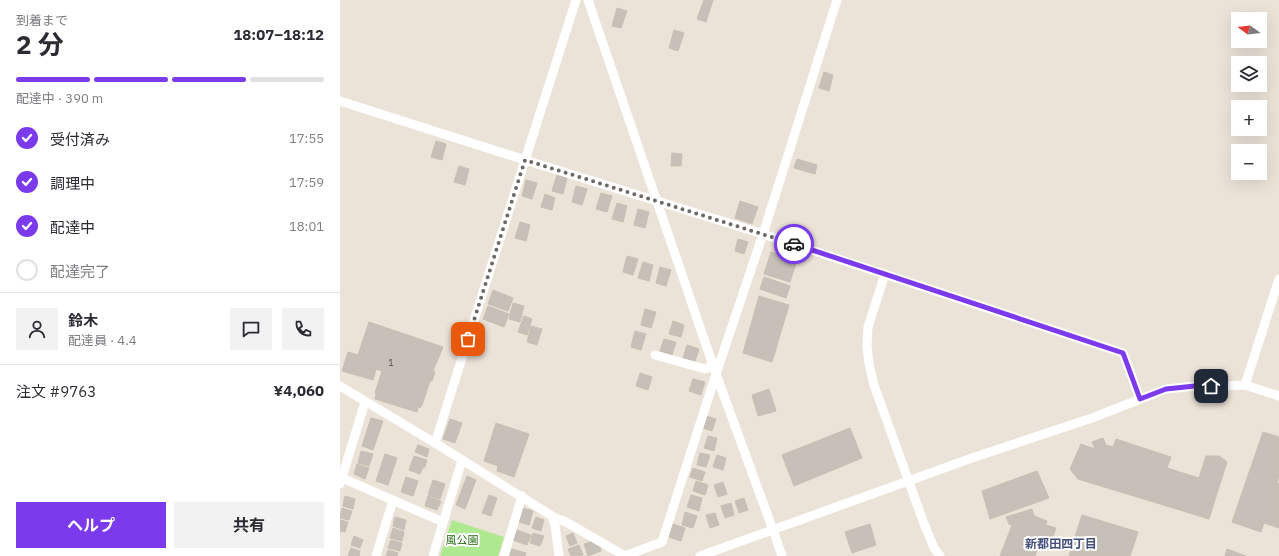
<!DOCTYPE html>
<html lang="ja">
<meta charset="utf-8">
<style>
body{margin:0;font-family:"IBM Plex Sans","Noto Sans JP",sans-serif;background:#f2f2f3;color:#2b2b33;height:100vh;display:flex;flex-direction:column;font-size:15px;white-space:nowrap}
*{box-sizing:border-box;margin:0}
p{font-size:13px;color:#7c7c81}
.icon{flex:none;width:22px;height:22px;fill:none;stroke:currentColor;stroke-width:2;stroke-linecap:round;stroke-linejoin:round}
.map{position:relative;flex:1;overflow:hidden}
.drawer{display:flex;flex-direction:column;background:#fff;width:340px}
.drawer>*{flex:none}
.needle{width:26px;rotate:285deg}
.controls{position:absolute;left:891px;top:12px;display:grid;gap:8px}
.controls a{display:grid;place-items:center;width:36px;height:36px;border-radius:0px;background:#fff;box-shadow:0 4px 16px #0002;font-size:20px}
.pin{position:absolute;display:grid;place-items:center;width:34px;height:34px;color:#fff;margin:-17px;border-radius:8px;box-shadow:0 2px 6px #0006}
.courier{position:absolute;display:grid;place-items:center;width:40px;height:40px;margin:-20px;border:3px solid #7c3aed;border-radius:50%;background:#fff;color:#222;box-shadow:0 1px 5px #0007}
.headline em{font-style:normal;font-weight:700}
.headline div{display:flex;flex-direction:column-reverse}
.headline{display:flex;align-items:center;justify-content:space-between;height:68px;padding:0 16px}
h1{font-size:26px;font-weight:700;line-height:30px}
.bar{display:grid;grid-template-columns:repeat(4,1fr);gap:6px 4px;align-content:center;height:48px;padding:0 16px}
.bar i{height:5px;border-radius:3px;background:#e1e1e2}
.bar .on{background:#7c3aed}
.bar p{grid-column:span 4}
.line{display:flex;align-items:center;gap:10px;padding:0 16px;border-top:1px solid #e1e1e2}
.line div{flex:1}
.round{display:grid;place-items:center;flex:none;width:42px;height:42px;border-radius:0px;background:#f2f2f3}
ol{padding:0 16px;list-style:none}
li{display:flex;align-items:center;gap:12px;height:44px}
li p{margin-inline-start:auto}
li .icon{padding:4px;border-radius:50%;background:#7c3aed;color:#fff;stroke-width:4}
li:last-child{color:#7c7c81}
li i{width:22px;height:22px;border:2px solid #e1e1e2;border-radius:50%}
.primary-button{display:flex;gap:8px;margin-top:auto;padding:8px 16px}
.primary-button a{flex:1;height:46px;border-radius:0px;background:#7c3aed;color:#fff;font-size:16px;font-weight:700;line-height:46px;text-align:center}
.primary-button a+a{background:#f2f2f3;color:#2b2b33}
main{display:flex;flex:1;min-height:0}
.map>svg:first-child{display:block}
.green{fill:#aee88f}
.building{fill:#c7c0b8;stroke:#c7bfb2}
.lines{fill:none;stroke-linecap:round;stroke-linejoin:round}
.minor{stroke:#fff;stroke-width:9}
.done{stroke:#6d6966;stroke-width:4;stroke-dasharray:0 7.2}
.route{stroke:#7c3aed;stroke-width:5}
.labels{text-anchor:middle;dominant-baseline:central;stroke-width:4;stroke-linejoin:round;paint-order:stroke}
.number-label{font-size:9px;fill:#504e4c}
.park-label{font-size:11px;fill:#266913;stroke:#fff}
.neighbourhood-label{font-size:12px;font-weight:bold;fill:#454f7c;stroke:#fff}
</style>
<main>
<section class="drawer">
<div class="headline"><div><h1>2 分</h1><p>到着まで</p></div><em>18:07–18:12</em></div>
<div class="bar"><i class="on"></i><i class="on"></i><i class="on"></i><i></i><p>配達中 · 390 m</p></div>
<ol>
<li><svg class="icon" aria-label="check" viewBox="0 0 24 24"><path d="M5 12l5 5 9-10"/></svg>受付済み<p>17:55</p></li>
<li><svg class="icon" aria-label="check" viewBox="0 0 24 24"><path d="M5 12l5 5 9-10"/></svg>調理中<p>17:59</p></li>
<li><svg class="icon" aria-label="check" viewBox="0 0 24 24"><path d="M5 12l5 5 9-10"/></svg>配達中<p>18:01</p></li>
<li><i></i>配達完了</li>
</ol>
<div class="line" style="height:72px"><a class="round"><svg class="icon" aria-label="person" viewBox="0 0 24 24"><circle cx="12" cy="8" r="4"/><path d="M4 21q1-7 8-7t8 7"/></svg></a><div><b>鈴木</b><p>配達員 · 4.4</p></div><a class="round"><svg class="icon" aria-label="chat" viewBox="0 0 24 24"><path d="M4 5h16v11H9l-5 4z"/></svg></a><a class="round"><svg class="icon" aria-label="phone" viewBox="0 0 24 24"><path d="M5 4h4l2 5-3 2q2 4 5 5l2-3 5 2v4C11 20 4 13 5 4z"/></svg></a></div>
<div class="line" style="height:52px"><div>注文 #9763</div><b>¥4,060</b></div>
<div class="primary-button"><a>ヘルプ</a><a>共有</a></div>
</section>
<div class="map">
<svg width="939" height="556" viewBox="0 0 939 556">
<rect width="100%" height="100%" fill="#ece3d8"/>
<!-- green -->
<path class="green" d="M112 520 164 537 158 556H100Z"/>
<!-- building -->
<g class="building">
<path d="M364 0H373L366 22 357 19Z"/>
<path d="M277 8 287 11 281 28 272 26Z"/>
<path d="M334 30 344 33 338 51 329 48Z"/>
<path d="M484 72 493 75 489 91 479 88Z"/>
<path d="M96 141 106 144 102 160 91 157Z"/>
<path d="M332 153 342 154 341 166H331Z"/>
<path d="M457 159 477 165 475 174 454 168Z"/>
<path d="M119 166 129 169 125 185 114 182Z"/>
<path d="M217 175 227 178 223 194 212 191Z"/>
<path d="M186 180 197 183 192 199 182 196Z"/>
<path d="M236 186 247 189 242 205 232 202Z"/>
<path d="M261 193 272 196 267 212 256 209Z"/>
<path d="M205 194 215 198 212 210 201 207Z"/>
<path d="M400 201 418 207 412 224 395 218Z"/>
<path d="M277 203 287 206 283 222 272 219Z"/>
<path d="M298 209 309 212 305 228 294 225Z"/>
<path d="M180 222 190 225 186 241 175 238Z"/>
<path d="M398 239 408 242 404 254 395 251Z"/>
<path d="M431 252 457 260 450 282 424 274Z"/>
<path d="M287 256 298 259 293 275 283 272Z"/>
<path d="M303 262 313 265 309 281 298 278Z"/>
<path d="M320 267 331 270 326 286 316 283Z"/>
<path d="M424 277 450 286 446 298 420 289Z"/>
<path d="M153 290 173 298 168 311 148 304Z"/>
<path d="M419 296 449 305 432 362 403 353Z"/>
<path d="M173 303 184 306 180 322 169 319Z"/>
<path d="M148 306 169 314 164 327 143 319Z"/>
<path d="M305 309 316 312 311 328 301 325Z"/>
<path d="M184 316 192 319 187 335 178 332Z"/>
<path d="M333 321 344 325 341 337 329 334Z"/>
<path d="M29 322 103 347 93 371 95 372 92 381H90L82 405 80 408 78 407 77 412 35 399 36 394 35 393 42 371 36 369 33 380 2 371 8 352 18 355Z"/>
<path d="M191 326 202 329 197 345 187 342Z"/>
<path d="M295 331 306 334 301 350 291 347Z"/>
<path d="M324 339 336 342 332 355 320 351Z"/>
<path d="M347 345 359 349 355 361 343 358Z"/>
<path d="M300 373 312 377 308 390 296 386Z"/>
<path d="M353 379 365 382 361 395 349 391Z"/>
<path d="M429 389 436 411 418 416 412 395Z"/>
<path d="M366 416 376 419 372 431 363 428Z"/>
<path d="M31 418 43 421 33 450 22 446Z"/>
<path d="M110 419 122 423 115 443 103 439Z"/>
<path d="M156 423 189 434 174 477 157 471 158 466 144 461Z"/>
<path d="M510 428 522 458 454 486 442 455Z"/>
<path d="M923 432 939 437V476L937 483 939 484V528L924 523 921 532 892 522Z"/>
<path d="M368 436 377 438 374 451 364 448Z"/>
<path d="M763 438 766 445 773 447 776 439 831 457 827 468 859 478 866 456H879L887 462 869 519 738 479 730 469 741 444 755 449 752 442Z"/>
<path d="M78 445 89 449 87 457 75 452Z"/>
<path d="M21 451 33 454 29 466 18 463Z"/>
<path d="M360 453 370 455 366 467 357 465Z"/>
<path d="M45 454 57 458 48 485 36 481Z"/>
<path d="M377 455 386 458 383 470 373 467Z"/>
<path d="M74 456 87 460 85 467H83L80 474 69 470Z"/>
<path d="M17 464 29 468 25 479 14 474Z"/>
<path d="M353 468 365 472 362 481 350 477Z"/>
<path d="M697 471 709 498 650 519 642 491Z"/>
<path d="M127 476 136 480 125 509 116 505Z"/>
<path d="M66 477 78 481 73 496 61 492Z"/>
<path d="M93 480 105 484 100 499 88 495Z"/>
<path d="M356 481 368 485 365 495 353 491Z"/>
<path d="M383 482 387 494 378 497 374 485Z"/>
<path d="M149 495 157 498 151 516 142 513Z"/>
<path d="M351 495 362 498 359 511 347 507Z"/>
<path d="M5 496 15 499 13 509 3 506Z"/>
<path d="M88 496 101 501 97 510 85 506Z"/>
<path d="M404 498 408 510 399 513 395 501Z"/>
<path d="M391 503 394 515 385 518 381 506Z"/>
<path d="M2 508 12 511 9 520 0 518Z"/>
<path d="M183 508 193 511 189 525 179 522Z"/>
<path d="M692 509 694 516 707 521 706 525 716 528 711 542 702 538 695 556H660L672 525 669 524 666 517Z"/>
<path d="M345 512 357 516 353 528 342 525Z"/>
<path d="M375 513 379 525 370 528 366 515Z"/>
<path d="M742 515 798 532 790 556H729Z"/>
<path d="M55 517 66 520 64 530 53 526Z"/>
<path d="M196 517 204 520 201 531 192 528Z"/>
<path d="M0 520 8 522 5 532 0 531Z"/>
<path d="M333 524 345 528 341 541 329 537Z"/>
<path d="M530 524 536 545 512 553 505 532Z"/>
<path d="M53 528 64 532 62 541 50 538Z"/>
<path d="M177 530 191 535 187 545 173 540Z"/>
<path d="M193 533 204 536 200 546 190 543Z"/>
<path d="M233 533 237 543 230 546 226 536Z"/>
<path d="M14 536 23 540 20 548 11 545Z"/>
<path d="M51 540 62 543 60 551 48 548Z"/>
<path d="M253 541 260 546 261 551 248 556 244 544Z"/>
<path d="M239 545 243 555 231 556 228 549Z"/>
<path d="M11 548 20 551 19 556H8Z"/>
<path d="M172 549 186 553 185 556H169Z"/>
<path d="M887 549 906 556H885Z"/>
<path d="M48 550 58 553 57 556H46Z"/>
</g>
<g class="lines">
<!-- minor -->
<g class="minor">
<path d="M248 0 376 374 433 530 442 556"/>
<path d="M0 101 185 160 423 234 783 353 800 399"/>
<path d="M545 274 528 327 527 346 529 364 534 385 583 521 594 548 600 556"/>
<path d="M315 355 365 369 373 366"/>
<path d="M905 385 939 279"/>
<path d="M0 386 95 443 212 516 215 525 219 556"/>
<path d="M95 443 236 0"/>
<path d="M0 477 103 522"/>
<path d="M0 484 25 402"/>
<path d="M213 517 226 522 285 556 322 542 376 374 423 234 497 0"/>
<path d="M36 556 53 500"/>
<path d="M93 556 122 460"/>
<path d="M164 556 182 496"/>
<path d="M360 556 632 458 752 418 826 389 855 386H886L905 385 939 396"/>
</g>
</g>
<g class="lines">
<!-- done -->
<path class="done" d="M128 339 185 160 454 244"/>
<!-- route -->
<path class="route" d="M454 244 783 353 800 399 826 389 855 386H871"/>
</g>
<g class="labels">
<!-- number labels -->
<g class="number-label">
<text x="51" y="362">1</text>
</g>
<!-- park labels -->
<g class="park-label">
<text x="122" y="540">風公園</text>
</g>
<!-- neighbourhood labels -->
<g class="neighbourhood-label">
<text x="721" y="543">新都田四丁目</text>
</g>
</g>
</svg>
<div class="controls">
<a><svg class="needle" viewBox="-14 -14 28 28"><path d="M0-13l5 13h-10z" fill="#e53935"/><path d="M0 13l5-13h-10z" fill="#7c7c81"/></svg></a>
<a><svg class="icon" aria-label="layers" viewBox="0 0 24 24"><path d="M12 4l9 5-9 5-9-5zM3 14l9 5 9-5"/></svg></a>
<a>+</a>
<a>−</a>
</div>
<div class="pin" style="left:128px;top:339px;background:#ea580c"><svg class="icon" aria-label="bag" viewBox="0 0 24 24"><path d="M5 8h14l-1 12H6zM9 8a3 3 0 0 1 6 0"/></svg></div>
<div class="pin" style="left:871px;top:386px;background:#1f2937"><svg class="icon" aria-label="home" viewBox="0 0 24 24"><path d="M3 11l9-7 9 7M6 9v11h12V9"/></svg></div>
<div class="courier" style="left:454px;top:244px"><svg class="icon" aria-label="car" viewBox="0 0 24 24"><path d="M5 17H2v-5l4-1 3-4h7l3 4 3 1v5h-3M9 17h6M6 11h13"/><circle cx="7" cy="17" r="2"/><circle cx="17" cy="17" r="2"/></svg></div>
</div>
</main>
